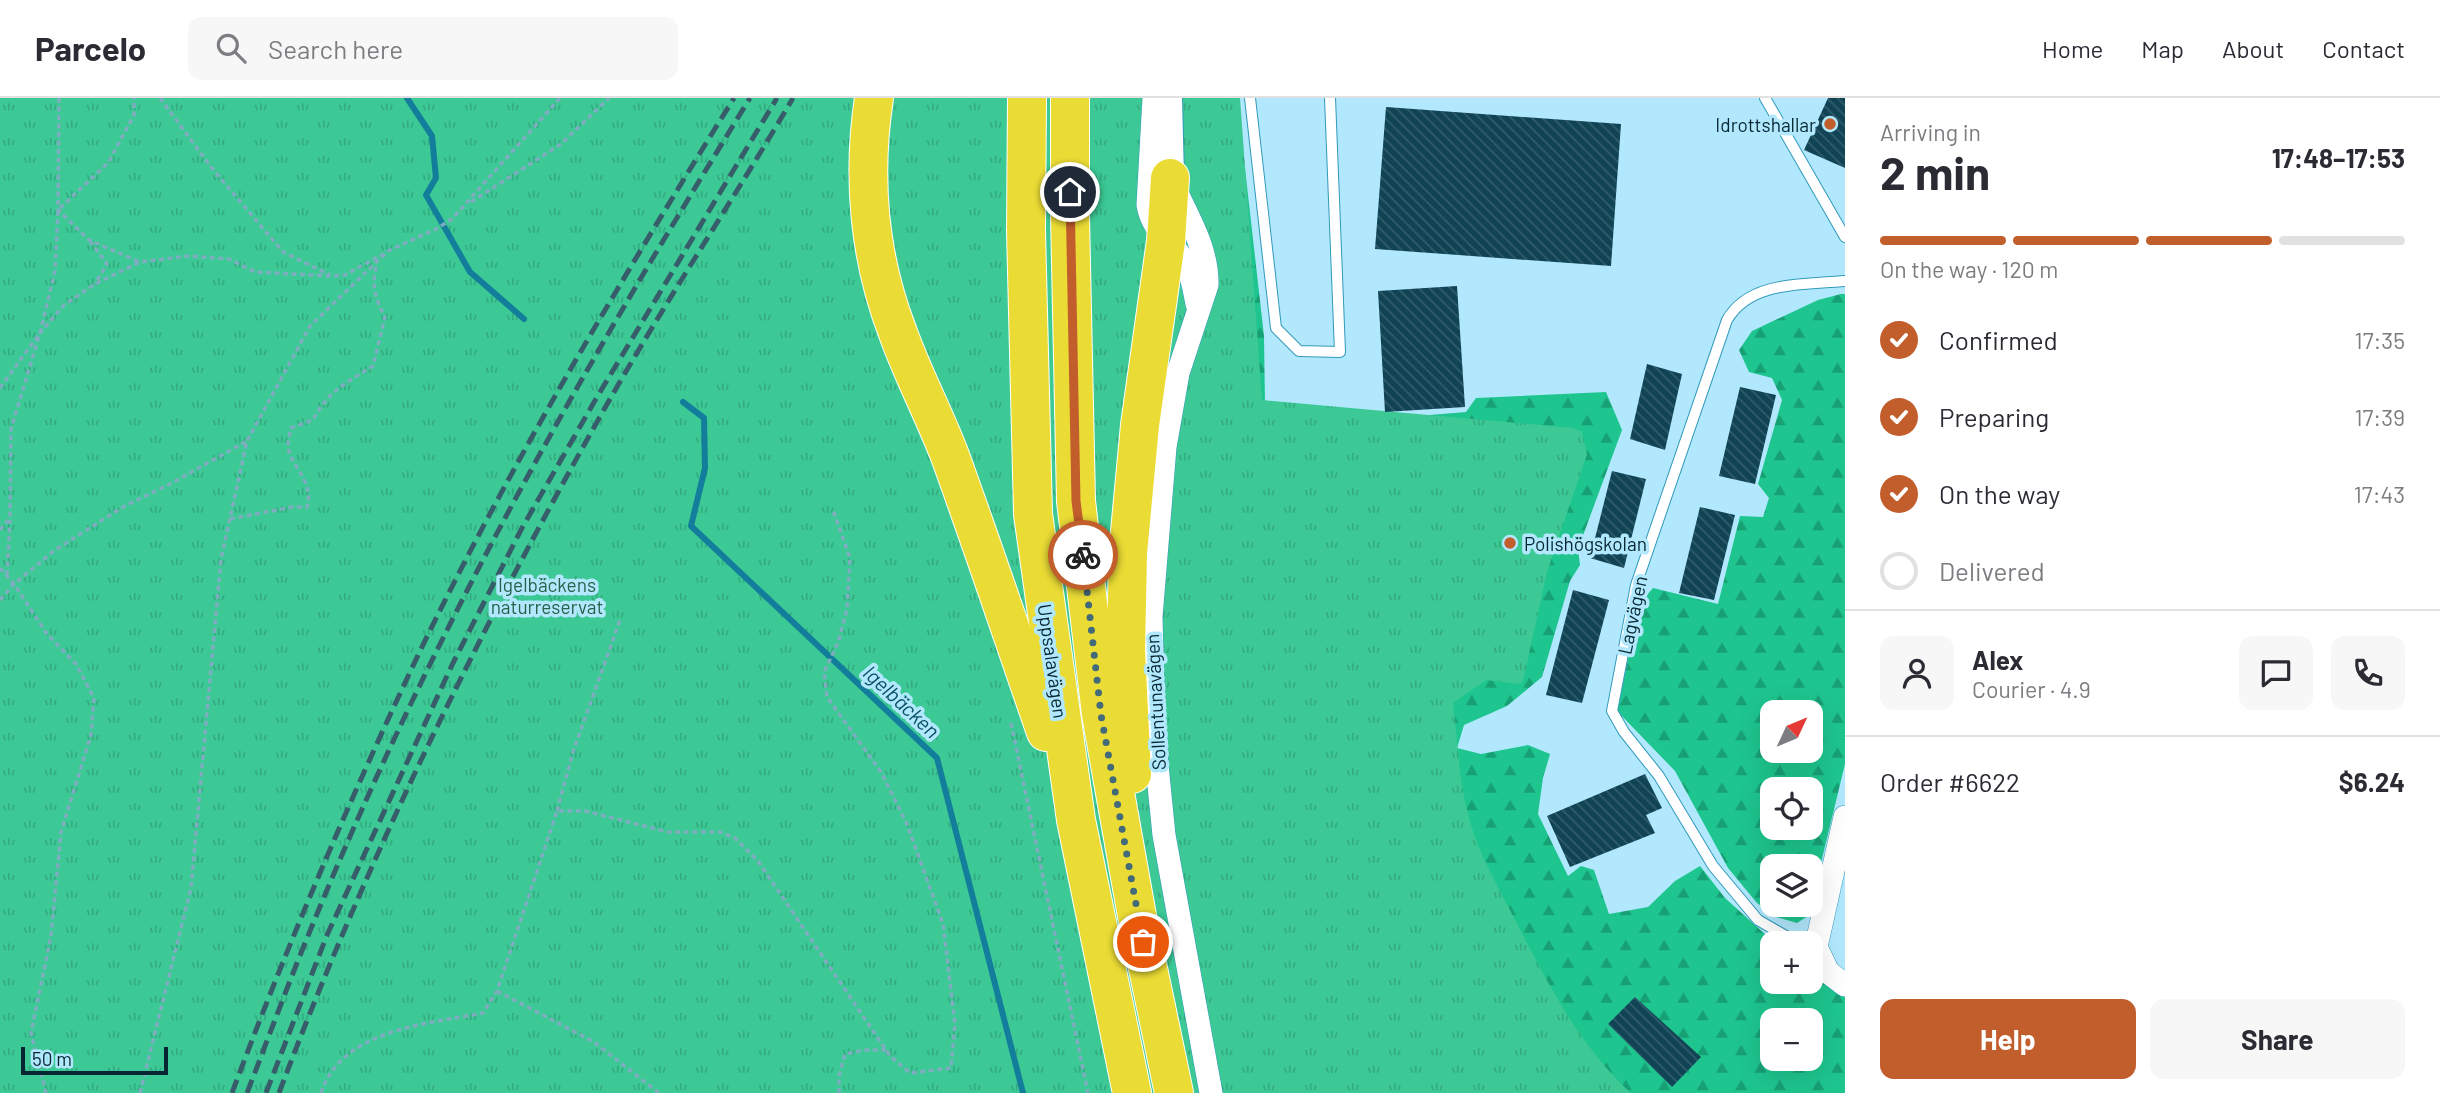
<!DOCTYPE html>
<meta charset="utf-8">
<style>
body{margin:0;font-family:Barlow,sans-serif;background:#f7f7f7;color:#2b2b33;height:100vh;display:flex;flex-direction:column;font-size:26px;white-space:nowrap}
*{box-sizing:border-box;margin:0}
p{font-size:23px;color:#7c7c81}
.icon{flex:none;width:38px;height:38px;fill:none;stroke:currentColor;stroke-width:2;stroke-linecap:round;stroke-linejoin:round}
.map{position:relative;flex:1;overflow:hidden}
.side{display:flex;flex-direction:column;background:#fff;width:595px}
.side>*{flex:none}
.needle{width:46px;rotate:46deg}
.tools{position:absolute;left:1760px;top:602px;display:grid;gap:14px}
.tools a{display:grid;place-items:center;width:63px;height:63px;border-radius:14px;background:#fff;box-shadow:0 7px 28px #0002;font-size:35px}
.scale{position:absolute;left:21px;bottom:18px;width:147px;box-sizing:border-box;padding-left:7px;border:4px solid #062631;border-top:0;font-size:19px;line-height:24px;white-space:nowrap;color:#062631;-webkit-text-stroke:5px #b1e8fd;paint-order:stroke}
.pin{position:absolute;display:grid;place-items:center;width:60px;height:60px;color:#fff;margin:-30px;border:4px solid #fff;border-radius:50%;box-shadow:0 2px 7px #0007}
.courier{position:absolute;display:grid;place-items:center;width:70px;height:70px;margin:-35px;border:5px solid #c25d2c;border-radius:50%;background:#fff;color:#222;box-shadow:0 2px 9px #0007}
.head em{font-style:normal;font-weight:700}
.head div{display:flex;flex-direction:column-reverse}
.head{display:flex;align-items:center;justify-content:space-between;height:119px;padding:0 35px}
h1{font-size:46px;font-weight:700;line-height:52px}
.bar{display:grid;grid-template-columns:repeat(4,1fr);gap:10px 7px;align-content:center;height:84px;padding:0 35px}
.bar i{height:9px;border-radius:5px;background:#e1e1e2}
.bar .on{background:#c25d2c}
.bar p{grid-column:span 4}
.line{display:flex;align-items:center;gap:18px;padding:0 35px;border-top:2px solid #e1e1e2}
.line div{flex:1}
.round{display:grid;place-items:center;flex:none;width:74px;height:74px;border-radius:14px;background:#f7f7f7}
ol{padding:0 35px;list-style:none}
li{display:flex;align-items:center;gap:21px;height:77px}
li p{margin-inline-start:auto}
li .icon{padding:7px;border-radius:50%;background:#c25d2c;color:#fff;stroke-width:4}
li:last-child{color:#7c7c81}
li i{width:38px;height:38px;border:4px solid #e1e1e2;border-radius:50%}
.button{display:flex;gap:14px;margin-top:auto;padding:14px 35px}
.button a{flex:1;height:80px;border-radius:14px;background:#c25d2c;color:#fff;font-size:28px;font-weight:700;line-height:80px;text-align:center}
.button a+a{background:#f7f7f7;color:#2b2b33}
header{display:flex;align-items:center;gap:42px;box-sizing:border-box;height:98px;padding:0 35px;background:#fff;border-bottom:2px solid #e1e1e2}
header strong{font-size:33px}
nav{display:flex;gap:38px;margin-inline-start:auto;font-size:24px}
.search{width:490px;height:63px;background:#f7f7f7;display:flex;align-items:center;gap:18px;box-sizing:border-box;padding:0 24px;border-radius:14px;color:#7c7c81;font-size:26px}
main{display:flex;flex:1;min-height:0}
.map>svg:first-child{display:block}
.forest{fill:url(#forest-firs);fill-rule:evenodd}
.park{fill:url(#park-tufts)}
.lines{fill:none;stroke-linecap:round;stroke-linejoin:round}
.stream{stroke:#137e9c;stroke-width:6}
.building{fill:url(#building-back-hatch)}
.service-casing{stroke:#3199bb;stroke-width:12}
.minor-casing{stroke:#3199bb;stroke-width:24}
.tertiary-casing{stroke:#3199bb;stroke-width:30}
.motorway-casing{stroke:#fff;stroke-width:40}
.path{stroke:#7dadbf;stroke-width:3.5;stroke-dasharray:5 3.5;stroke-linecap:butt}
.service{stroke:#fff;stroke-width:10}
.minor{stroke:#fff;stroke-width:23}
.tertiary{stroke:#fff;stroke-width:28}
.motorway{stroke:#ebdc35;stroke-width:38}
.rail{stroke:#375d6b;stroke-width:5;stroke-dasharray:14 7;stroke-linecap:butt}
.done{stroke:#426a78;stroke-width:7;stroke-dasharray:0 12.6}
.route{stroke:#c25d2c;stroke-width:9}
.poi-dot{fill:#c25d2c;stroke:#b1e8fd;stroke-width:2.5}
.labels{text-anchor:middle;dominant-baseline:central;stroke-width:7;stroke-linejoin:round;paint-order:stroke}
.poi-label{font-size:19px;fill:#062631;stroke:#b1e8fd;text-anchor:end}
.park-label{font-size:19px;fill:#276149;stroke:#b1e8fd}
.street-label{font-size:19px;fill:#062631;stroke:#b1e8fd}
.water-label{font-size:21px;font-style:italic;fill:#0b5166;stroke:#b1e8fd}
</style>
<header>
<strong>Parcelo</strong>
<div class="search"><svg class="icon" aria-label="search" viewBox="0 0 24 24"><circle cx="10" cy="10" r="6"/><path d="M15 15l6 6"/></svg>Search here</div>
<nav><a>Home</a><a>Map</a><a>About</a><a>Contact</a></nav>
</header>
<main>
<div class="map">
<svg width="1845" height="995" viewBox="0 0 1845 995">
<defs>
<pattern id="forest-firs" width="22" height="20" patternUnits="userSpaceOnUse" patternTransform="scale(1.75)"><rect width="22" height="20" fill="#1ec58e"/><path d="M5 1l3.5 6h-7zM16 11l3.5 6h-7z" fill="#18a075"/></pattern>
<pattern id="park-tufts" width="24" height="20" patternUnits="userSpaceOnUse" patternTransform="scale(1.75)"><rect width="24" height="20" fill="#3cc995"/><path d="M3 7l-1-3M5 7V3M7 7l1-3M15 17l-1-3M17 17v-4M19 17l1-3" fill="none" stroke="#33ac81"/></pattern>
<pattern id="building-back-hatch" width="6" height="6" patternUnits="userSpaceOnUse" patternTransform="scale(1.75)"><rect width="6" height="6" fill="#104455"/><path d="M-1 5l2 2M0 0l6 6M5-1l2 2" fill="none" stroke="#315c6b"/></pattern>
</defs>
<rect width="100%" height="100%" fill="#b1e8fd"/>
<!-- forest -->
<g class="forest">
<path d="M1237 0 1264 238 1265 305 1380 321 1466 314 1476 300 1606 294 1622 332 1578 451 1580 467 1570 483 1542 579 1507 608 1464 627 1457 650 1481 656 1528 647 1550 656 1543 680 1538 716 1568 778 1581 768 1594 772 1609 816 1648 809 1675 783 1700 768 1725 800 1775 845H1773V884H1811V873L1845 897V995H1246ZM1773 922H1811V961H1773Z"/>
<path d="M1841 196H1845V666L1811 806V768H1773V807H1811L1808 818 1797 825 1776 819 1757 805 1728 770 1675 673 1617 613 1640 505 1653 490 1718 506 1740 418 1763 419 1769 400 1758 386 1782 302 1772 280 1749 274 1739 252 1752 233 1818 202ZM1773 614H1811V653H1773ZM1773 691H1811V730H1773Z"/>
</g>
<!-- park -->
<path class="park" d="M0 0H1240L1262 302 1573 330 1582 334 1587 356 1547 474 1523 583 1520 586 1486 582 1453 605C1458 643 1458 679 1468 716 1476 750 1495 783 1511 814 1544 878 1577 946 1631 995H0Z"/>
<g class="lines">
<!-- stream -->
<g class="stream">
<path d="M407 0 432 38 436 80 426 97 470 174 524 221"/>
<path d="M683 304 704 320 705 370 691 428 937 660 1023 995"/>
</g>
</g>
<!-- building -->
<g class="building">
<path d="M1828 0H1845V70L1804 52Z"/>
<path d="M1386 9 1621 26 1611 168 1375 151Z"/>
<path d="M1457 188 1465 309 1385 314 1378 193Z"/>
<path d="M1647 266 1682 276 1665 352 1630 341Z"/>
<path d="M1740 289 1776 297 1755 386 1719 378Z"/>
<path d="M1612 373 1646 381 1624 470 1590 460Z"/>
<path d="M1700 409 1735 417 1714 502 1679 495Z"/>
<path d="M1573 492 1609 502 1582 605 1546 597Z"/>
<path d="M1645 676 1662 710 1646 717 1655 735 1570 769 1547 718Z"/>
<path d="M1635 899 1701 959 1672 989 1608 926Z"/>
</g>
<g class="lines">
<defs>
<g id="service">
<path d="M1250 0 1276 230 1299 253 1340 254 1330 0"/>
<path d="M1765 0 1845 139"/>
<path d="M1798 845 1758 822 1713 768 1659 678 1624 634 1612 613 1636 487 1727 222C1750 182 1805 187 1845 183"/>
</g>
<g id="minor">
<path d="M1154 0 1148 107C1152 132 1171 143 1184 163 1192 176 1194 191 1197 206"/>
<path d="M1174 89C1189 121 1208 152 1207 187L1178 275 1165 349 1151 519 1154 638 1164 737 1211 995"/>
<path d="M1845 719 1816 849 1828 874 1845 887"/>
</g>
<path id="tertiary" d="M1168 0 1170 80"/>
<g id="motorway">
<path d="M874 0C862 79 869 160 898 235 913 277 934 316 950 358 983 449 1014 542 1046 634"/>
<path d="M1027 0 1026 133 1033 416 1076 722 1132 995"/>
<path d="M1070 0V118L1076 403 1101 616 1137 818 1174 995"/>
<path d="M1132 676 1126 552 1128 455 1140 327 1166 143 1170 80"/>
</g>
</defs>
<!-- service casing -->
<use href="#service" class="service-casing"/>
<!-- minor casing -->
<use href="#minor" class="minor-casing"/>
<!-- tertiary casing -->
<use href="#tertiary" class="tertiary-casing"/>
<!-- motorway casing -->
<use href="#motorway" class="motorway-casing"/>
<!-- path -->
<g class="path">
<path d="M59 0 58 112 89 142 140 164"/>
<path d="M160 0 211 69 283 154 330 177"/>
<path d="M471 104 561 46 609 0"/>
<path d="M90 143 107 166 95 186"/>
<path d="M0 290 40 235 55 173 58 112 108 65 134 17V0"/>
<path d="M230 421 292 409H307C315 382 288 366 288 347 288 342 290 335 291 330L313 322C328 293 346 285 373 268L385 219C375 201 371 186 377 166"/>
<path d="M0 432 10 420 11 331 40 235 64 207 95 186 140 164 189 158 229 161 255 174 332 178 345 177 383 156"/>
<path d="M0 470 14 486 47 536 76 566 94 600 91 637 61 734 51 838 31 935 46 995"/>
<path d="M7 477 10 422"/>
<path d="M0 502 14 486 55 452 123 409 170 386 247 343"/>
<path d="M1011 625 1088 995"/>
<path d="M557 713 573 654 620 522"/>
<path d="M497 893 594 944 659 995"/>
<path d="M140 995 191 790 221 461 247 343 310 228 388 153 436 131 452 121 560 0"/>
<path d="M321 995C342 931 427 926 483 915L497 893 557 713H585L668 734H720L735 740 758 763 890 958 910 975 951 970 955 926 943 826 907 726 881 674 827 599 824 574 838 545 847 511 850 460 833 412"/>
<path d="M839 995V978L845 956 864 952H886"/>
</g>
<!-- service -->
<use href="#service" class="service"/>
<!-- minor -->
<use href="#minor" class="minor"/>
<!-- tertiary -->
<use href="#tertiary" class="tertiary"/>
<!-- motorway -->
<use href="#motorway" class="motorway"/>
<!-- rail -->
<g class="rail">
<path d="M232 995C288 845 352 696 421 551 513 361 623 179 734 0"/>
<path d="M247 995C268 941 288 886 310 833 367 693 433 555 504 422 581 278 665 138 750 0"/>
<path d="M266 995 327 837 453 565 522 430 597 299 777 0"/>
<path d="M279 995C368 758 481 529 606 308 665 204 732 104 793 0"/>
</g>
</g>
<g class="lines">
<!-- done -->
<path class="done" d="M1083 457 1101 617 1143 844"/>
<!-- route -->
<path class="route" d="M1070 94 1076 403 1083 457"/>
</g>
<!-- markers -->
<g class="poi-dot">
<circle cx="1830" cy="26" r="7"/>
<circle cx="1510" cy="445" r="7"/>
</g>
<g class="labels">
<!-- poi labels -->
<g class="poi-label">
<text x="1816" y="26">Idrottshallar</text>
<text x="1524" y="445" text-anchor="start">Polishögskolan</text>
</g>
<!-- park labels -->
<g class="park-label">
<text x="547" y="486">Igelbäckens<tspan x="547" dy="22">naturreservat</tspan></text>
</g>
<!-- street labels -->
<g class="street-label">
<text transform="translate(1632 517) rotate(-78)">Lagvägen</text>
<text transform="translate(1053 563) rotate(82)">Uppsalavägen</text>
<text transform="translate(1155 604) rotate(-93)">Sollentunavägen</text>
</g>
<!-- water labels -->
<g class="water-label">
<text transform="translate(902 603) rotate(43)">Igelbäcken</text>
</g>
</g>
</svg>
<div class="tools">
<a><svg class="needle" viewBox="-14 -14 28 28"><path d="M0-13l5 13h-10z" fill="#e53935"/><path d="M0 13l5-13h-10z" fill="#7c7c81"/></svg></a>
<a><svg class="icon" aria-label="locate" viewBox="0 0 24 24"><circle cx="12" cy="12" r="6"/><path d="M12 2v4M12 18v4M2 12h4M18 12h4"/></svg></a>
<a><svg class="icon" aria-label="layers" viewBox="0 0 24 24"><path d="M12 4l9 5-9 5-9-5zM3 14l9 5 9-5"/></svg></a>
<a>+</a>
<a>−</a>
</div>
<div class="scale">50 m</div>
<div class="pin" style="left:1143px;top:844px;background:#ea580c"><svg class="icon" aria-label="bag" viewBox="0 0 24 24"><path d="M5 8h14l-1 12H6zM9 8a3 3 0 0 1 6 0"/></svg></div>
<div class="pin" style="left:1070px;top:94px;background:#1f2937"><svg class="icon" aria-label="home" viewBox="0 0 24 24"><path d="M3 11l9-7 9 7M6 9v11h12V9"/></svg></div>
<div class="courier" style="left:1083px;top:457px"><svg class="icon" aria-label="bike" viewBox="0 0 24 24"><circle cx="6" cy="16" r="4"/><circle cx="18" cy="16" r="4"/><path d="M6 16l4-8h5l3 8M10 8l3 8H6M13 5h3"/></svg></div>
</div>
<section class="side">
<div class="head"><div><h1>2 min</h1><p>Arriving in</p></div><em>17:48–17:53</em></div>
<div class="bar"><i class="on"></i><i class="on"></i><i class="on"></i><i></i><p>On the way · 120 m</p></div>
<ol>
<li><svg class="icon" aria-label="check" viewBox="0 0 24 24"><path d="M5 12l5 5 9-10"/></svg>Confirmed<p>17:35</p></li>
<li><svg class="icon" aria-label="check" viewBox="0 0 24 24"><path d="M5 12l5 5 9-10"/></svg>Preparing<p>17:39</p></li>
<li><svg class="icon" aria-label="check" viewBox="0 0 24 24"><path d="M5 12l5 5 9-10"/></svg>On the way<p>17:43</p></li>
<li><i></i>Delivered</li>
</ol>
<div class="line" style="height:126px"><a class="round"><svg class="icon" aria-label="person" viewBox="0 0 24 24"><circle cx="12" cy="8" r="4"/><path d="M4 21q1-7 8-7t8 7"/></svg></a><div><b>Alex</b><p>Courier · 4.9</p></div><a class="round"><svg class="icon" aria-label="chat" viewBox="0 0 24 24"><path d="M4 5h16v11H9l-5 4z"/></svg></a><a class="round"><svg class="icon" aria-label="phone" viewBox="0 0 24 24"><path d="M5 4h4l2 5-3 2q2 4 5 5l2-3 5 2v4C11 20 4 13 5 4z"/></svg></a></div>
<div class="line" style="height:91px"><div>Order #6622</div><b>$6.24</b></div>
<div class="button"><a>Help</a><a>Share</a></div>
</section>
</main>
